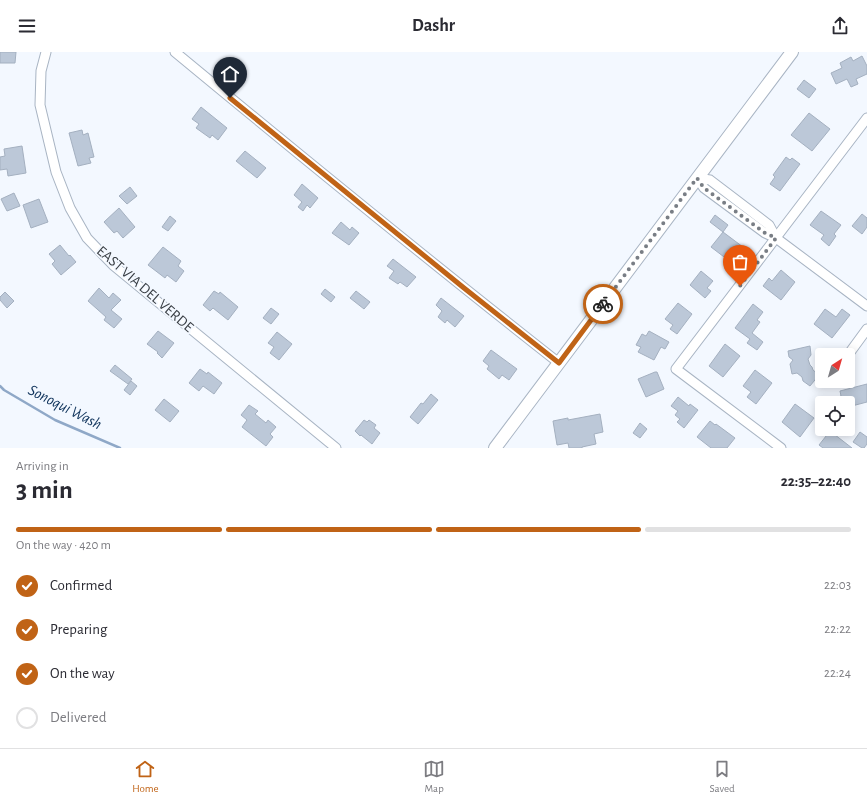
<!DOCTYPE html>
<meta charset="utf-8">
<style>
body{margin:0;font-family:"Alegreya Sans",sans-serif;background:#f2f2f3;color:#2b2b33;height:100vh;display:flex;flex-direction:column;font-size:15px;white-space:nowrap}
*{box-sizing:border-box;margin:0}
p{font-size:13px;color:#7c7c81}
.icon{flex:none;width:22px;height:22px;fill:none;stroke:currentColor;stroke-width:2;stroke-linecap:round;stroke-linejoin:round}
.map{position:relative;height:396px;overflow:hidden}
.sheet{display:flex;flex-direction:column;background:#fff;flex:1}
.sheet>*{flex:none}
.needle{width:26px;rotate:37deg}
.tools{position:absolute;left:815px;top:296px;display:grid;gap:8px}
.tools a{display:grid;place-items:center;width:40px;height:40px;border-radius:4px;background:#fff;box-shadow:0 2px 10px #0003;font-size:20px}
.pin{position:absolute;display:grid;place-items:center;width:34px;height:34px;color:#fff;margin:-41px -17px;border-radius:50% 50% 50% 0;rotate:-45deg;box-shadow:0 0 4px #0007}
.pin .icon{rotate:45deg}
.courier{position:absolute;display:grid;place-items:center;width:40px;height:40px;margin:-20px;border:3px solid #c06316;border-radius:50%;background:#fff;color:#222;box-shadow:0 1px 5px #0007}
.head em{font-style:normal;font-weight:700}
.head div{display:flex;flex-direction:column-reverse}
.head{display:flex;align-items:center;justify-content:space-between;height:68px;padding:0 16px}
h1{font-size:26px;font-weight:700;line-height:30px}
.bar{display:grid;grid-template-columns:repeat(4,1fr);gap:6px 4px;align-content:center;height:48px;padding:0 16px}
.bar i{height:5px;border-radius:3px;background:#e1e1e2}
.bar .on{background:#c06316}
.bar p{grid-column:span 4}
ol{padding:0 16px;list-style:none}
li{display:flex;align-items:center;gap:12px;height:44px}
li p{margin-inline-start:auto}
li .icon{padding:4px;border-radius:50%;background:#c06316;color:#fff;stroke-width:4}
li:last-child{color:#7c7c81}
li i{width:22px;height:22px;border:2px solid #e1e1e2;border-radius:50%}
header{display:flex;justify-content:space-between;align-items:center;height:52px;padding:0 16px;background:#fff;font-size:18px;font-weight:700}
.dock{display:flex;justify-content:space-around;align-items:center;height:56px;border-top:1px solid #e1e1e2;background:#fff;font-size:11px;color:#7c7c81}
.dock a{display:grid;justify-items:center;gap:2px}
.dock .on{color:#c06316}
.map>svg:first-child{display:block}
.lines{fill:none;stroke-linecap:round;stroke-linejoin:round}
.stream{stroke:#8fa8c7;stroke-width:2.5}
.building{fill:#bcc8d8;stroke:#a4b0c0}
.minor-casing{stroke:#a8b4c3;stroke-width:11}
.secondary-casing{stroke:#a8b4c3;stroke-width:14}
.minor{stroke:#fff;stroke-width:9}
.secondary{stroke:#fff;stroke-width:12}
.done{stroke:#797e85;stroke-width:4;stroke-dasharray:0 7.2}
.route{stroke:#c06316;stroke-width:5}
.labels{text-anchor:middle;dominant-baseline:central;stroke-width:3.5;stroke-linejoin:round;paint-order:stroke}
.street-label{font-size:15px;fill:#383d43;stroke:#f3f8ff}
.water-label{font-size:16px;font-style:italic;fill:#0e325a;stroke:#f3f8ff}
</style>
<header><svg class="icon" aria-label="menu" viewBox="0 0 24 24"><path d="M4 6h16M4 12h16M4 18h16"/></svg>Dashr<svg class="icon" aria-label="share" viewBox="0 0 24 24"><path d="M12 15V3M7 8l5-5 5 5M5 13v7h14v-7"/></svg></header>
<div class="map">
<svg width="867" height="396" viewBox="0 0 867 396">
<rect width="100%" height="100%" fill="#f3f8ff"/>
<g class="lines">
<!-- stream -->
<path class="stream" d="M0 334 4 338 55 368 120 396"/>
</g>
<!-- building -->
<g class="building">
<path d="M0 0H16L15 11H0Z"/>
<path d="M862 4 867 14V22L856 27 858 32 851 35 847 27 836 32 831 21 842 16 840 11 851 5 853 9Z"/>
<path d="M804 28 816 37 809 46 797 37Z"/>
<path d="M201 55 227 76 218 88 212 83 210 86 196 76 199 72 192 67Z"/>
<path d="M809 61 830 77 812 99 791 83Z"/>
<path d="M82 78 83 83 88 81 94 105 89 106 91 111 78 114 69 81Z"/>
<path d="M22 94 26 121 8 124 7 117 0 118V105L5 104 4 97Z"/>
<path d="M245 99 266 116 257 126 236 109Z"/>
<path d="M786 105 790 108 792 106 800 112 780 139 770 132 775 125 773 123Z"/>
<path d="M302 132 318 146 310 156 307 153 303 159 298 155 302 150 294 143Z"/>
<path d="M130 135 137 144 127 152 119 144Z"/>
<path d="M14 141 20 154 7 159 1 147Z"/>
<path d="M39 147 48 170 31 176 23 153Z"/>
<path d="M119 156 135 175 123 186 117 179 114 181 104 170Z"/>
<path d="M821 159 841 173 834 182 836 184 829 194 821 187 824 183 810 173Z"/>
<path d="M862 162 867 166V175L862 182 852 174Z"/>
<path d="M715 163 728 173 723 180 710 170Z"/>
<path d="M170 164 176 169 168 179 162 175Z"/>
<path d="M341 170 350 178 352 175 359 181 349 193 332 181Z"/>
<path d="M723 180 743 195 736 204 733 201 728 208 711 195Z"/>
<path d="M60 193 69 204 70 203 76 210 61 223 52 212 55 209 49 202Z"/>
<path d="M163 195 181 209 178 214 184 219 176 230 167 223 165 226 148 213Z"/>
<path d="M393 207 416 225 407 235 400 230 398 232 389 226 394 219 387 214Z"/>
<path d="M781 218 795 230 781 248 763 234 769 226 772 229Z"/>
<path d="M701 219 713 229 707 236 711 239 705 246 690 233Z"/>
<path d="M99 236 109 246 113 241 121 248 111 258 122 267 114 276 104 268 106 265 88 249Z"/>
<path d="M325 237 335 245 331 250 321 242Z"/>
<path d="M214 239 219 242 220 240 238 255 228 268 213 256 210 259 203 253Z"/>
<path d="M356 239 370 250 364 257 350 246Z"/>
<path d="M5 240 14 249 7 256 0 248V245Z"/>
<path d="M441 246 464 264 455 275 447 268 445 271 438 265 442 259 436 253Z"/>
<path d="M678 251 692 262 677 282 670 277 673 273 665 267Z"/>
<path d="M753 252 763 260 757 268 760 270 752 281 763 290 757 298 747 291 750 287 735 276Z"/>
<path d="M271 256 279 262 271 272 263 266Z"/>
<path d="M825 257 836 265 842 257 850 263 832 286 814 272Z"/>
<path d="M158 279 174 291 162 306 157 301 158 300 147 292Z"/>
<path d="M649 279 669 290 665 297 661 295 654 308 638 300 641 295 636 293 642 282 646 284Z"/>
<path d="M277 280 292 292 279 308 270 301 274 295 268 291Z"/>
<path d="M725 292 740 304 723 325 709 314Z"/>
<path d="M810 294 811 303 808 307 810 313 812 315 813 318 819 323 810 334 803 329 802 325 797 321 792 322 790 312 793 308 789 305 788 299Z"/>
<path d="M491 298 517 317 509 328 502 323 499 327 487 317 489 314 483 309Z"/>
<path d="M115 313 132 327 128 332 110 319Z"/>
<path d="M200 317 207 322 208 320 222 331 214 342 203 334 199 339 189 331Z"/>
<path d="M755 318 772 331 756 352 747 345 751 340 743 334Z"/>
<path d="M655 320H657L664 337 646 345 638 327Z"/>
<path d="M131 329 137 334 130 343 124 338Z"/>
<path d="M867 332V350L848 355V351H839L838 345 841 344 840 339Z"/>
<path d="M431 342 438 348 418 372 410 365 421 351 423 352Z"/>
<path d="M678 345 689 354 690 352 698 358 684 376 677 370 680 367 675 363 678 359 671 354Z"/>
<path d="M164 347 179 359 170 370 155 358Z"/>
<path d="M795 352 814 366 800 385 782 370Z"/>
<path d="M249 353 258 359 255 362 266 371 268 368 276 375 270 382 273 385 266 394 242 375 247 368 241 363Z"/>
<path d="M600 362 603 380 594 382 596 392 582 395V396H569L568 391 557 393 553 369 568 366V368Z"/>
<path d="M364 368 367 370 369 368 376 373 374 376 380 381 372 392 361 383 360 384 355 379Z"/>
<path d="M710 369 715 373 716 372 735 386 727 396H711L697 385Z"/>
<path d="M640 371 647 377 640 386 633 381Z"/>
<path d="M830 379 852 396H823L819 393Z"/>
<path d="M860 380 867 385V392L864 396H862L853 390Z"/>
</g>
<g class="lines">
<defs>
<g id="minor">
<path d="M46 0 41 19 40 53 56 120 70 156 87 186 113 213 336 396"/>
<path d="M175 0C302 105 429 209 559 311"/>
<path d="M697 126 704 136 765 181 776 186 867 254"/>
<path d="M697 126 710 128 769 173 776 186"/>
<path d="M848 303 867 277"/>
<path d="M781 396 676 317 867 66"/>
</g>
<path id="secondary" d="M495 396 792 0"/>
</defs>
<!-- minor casing -->
<use href="#minor" class="minor-casing"/>
<!-- secondary casing -->
<use href="#secondary" class="secondary-casing"/>
<!-- minor -->
<use href="#minor" class="minor"/>
<!-- secondary -->
<use href="#secondary" class="secondary"/>
</g>
<g class="lines">
<!-- done -->
<path class="done" d="M603 252 697 126 704 136 765 181 776 186 740 234"/>
<!-- route -->
<path class="route" d="M230 46 464 236 559 311 603 252"/>
</g>
<g class="labels">
<!-- street labels -->
<g class="street-label">
<text transform="translate(145 237) rotate(41)">EAST VIA DEL VERDE</text>
</g>
<!-- water labels -->
<g class="water-label">
<text transform="translate(65 355) rotate(27)">Sonoqui Wash</text>
</g>
</g>
</svg>
<div class="tools">
<a><svg class="needle" viewBox="-14 -14 28 28"><path d="M0-13l5 13h-10z" fill="#e53935"/><path d="M0 13l5-13h-10z" fill="#7c7c81"/></svg></a>
<a><svg class="icon" aria-label="locate" viewBox="0 0 24 24"><circle cx="12" cy="12" r="6"/><path d="M12 2v4M12 18v4M2 12h4M18 12h4"/></svg></a>
</div>
<div class="pin" style="left:740px;top:234px;background:#ea580c"><svg class="icon" aria-label="bag" viewBox="0 0 24 24"><path d="M5 8h14l-1 12H6zM9 8a3 3 0 0 1 6 0"/></svg></div>
<div class="pin" style="left:230px;top:46px;background:#1f2937"><svg class="icon" aria-label="home" viewBox="0 0 24 24"><path d="M3 11l9-7 9 7M6 9v11h12V9"/></svg></div>
<div class="courier" style="left:603px;top:252px"><svg class="icon" aria-label="bike" viewBox="0 0 24 24"><circle cx="6" cy="16" r="4"/><circle cx="18" cy="16" r="4"/><path d="M6 16l4-8h5l3 8M10 8l3 8H6M13 5h3"/></svg></div>
</div>
<section class="sheet">
<div class="head"><div><h1>3 min</h1><p>Arriving in</p></div><em>22:35–22:40</em></div>
<div class="bar"><i class="on"></i><i class="on"></i><i class="on"></i><i></i><p>On the way · 420 m</p></div>
<ol>
<li><svg class="icon" aria-label="check" viewBox="0 0 24 24"><path d="M5 12l5 5 9-10"/></svg>Confirmed<p>22:03</p></li>
<li><svg class="icon" aria-label="check" viewBox="0 0 24 24"><path d="M5 12l5 5 9-10"/></svg>Preparing<p>22:22</p></li>
<li><svg class="icon" aria-label="check" viewBox="0 0 24 24"><path d="M5 12l5 5 9-10"/></svg>On the way<p>22:24</p></li>
<li><i></i>Delivered</li>
</ol>
</section>
<nav class="dock">
<a class="on"><svg class="icon" aria-label="home" viewBox="0 0 24 24"><path d="M3 11l9-7 9 7M6 9v11h12V9"/></svg>Home</a>
<a><svg class="icon" aria-label="map" viewBox="0 0 24 24"><path d="M3 6l6-2 6 2 6-2v14l-6 2-6-2-6 2zM9 4v14M15 6v14"/></svg>Map</a>
<a><svg class="icon" aria-label="saved" viewBox="0 0 24 24"><path d="M7 4h10v16l-5-4-5 4z"/></svg>Saved</a>
</nav>
